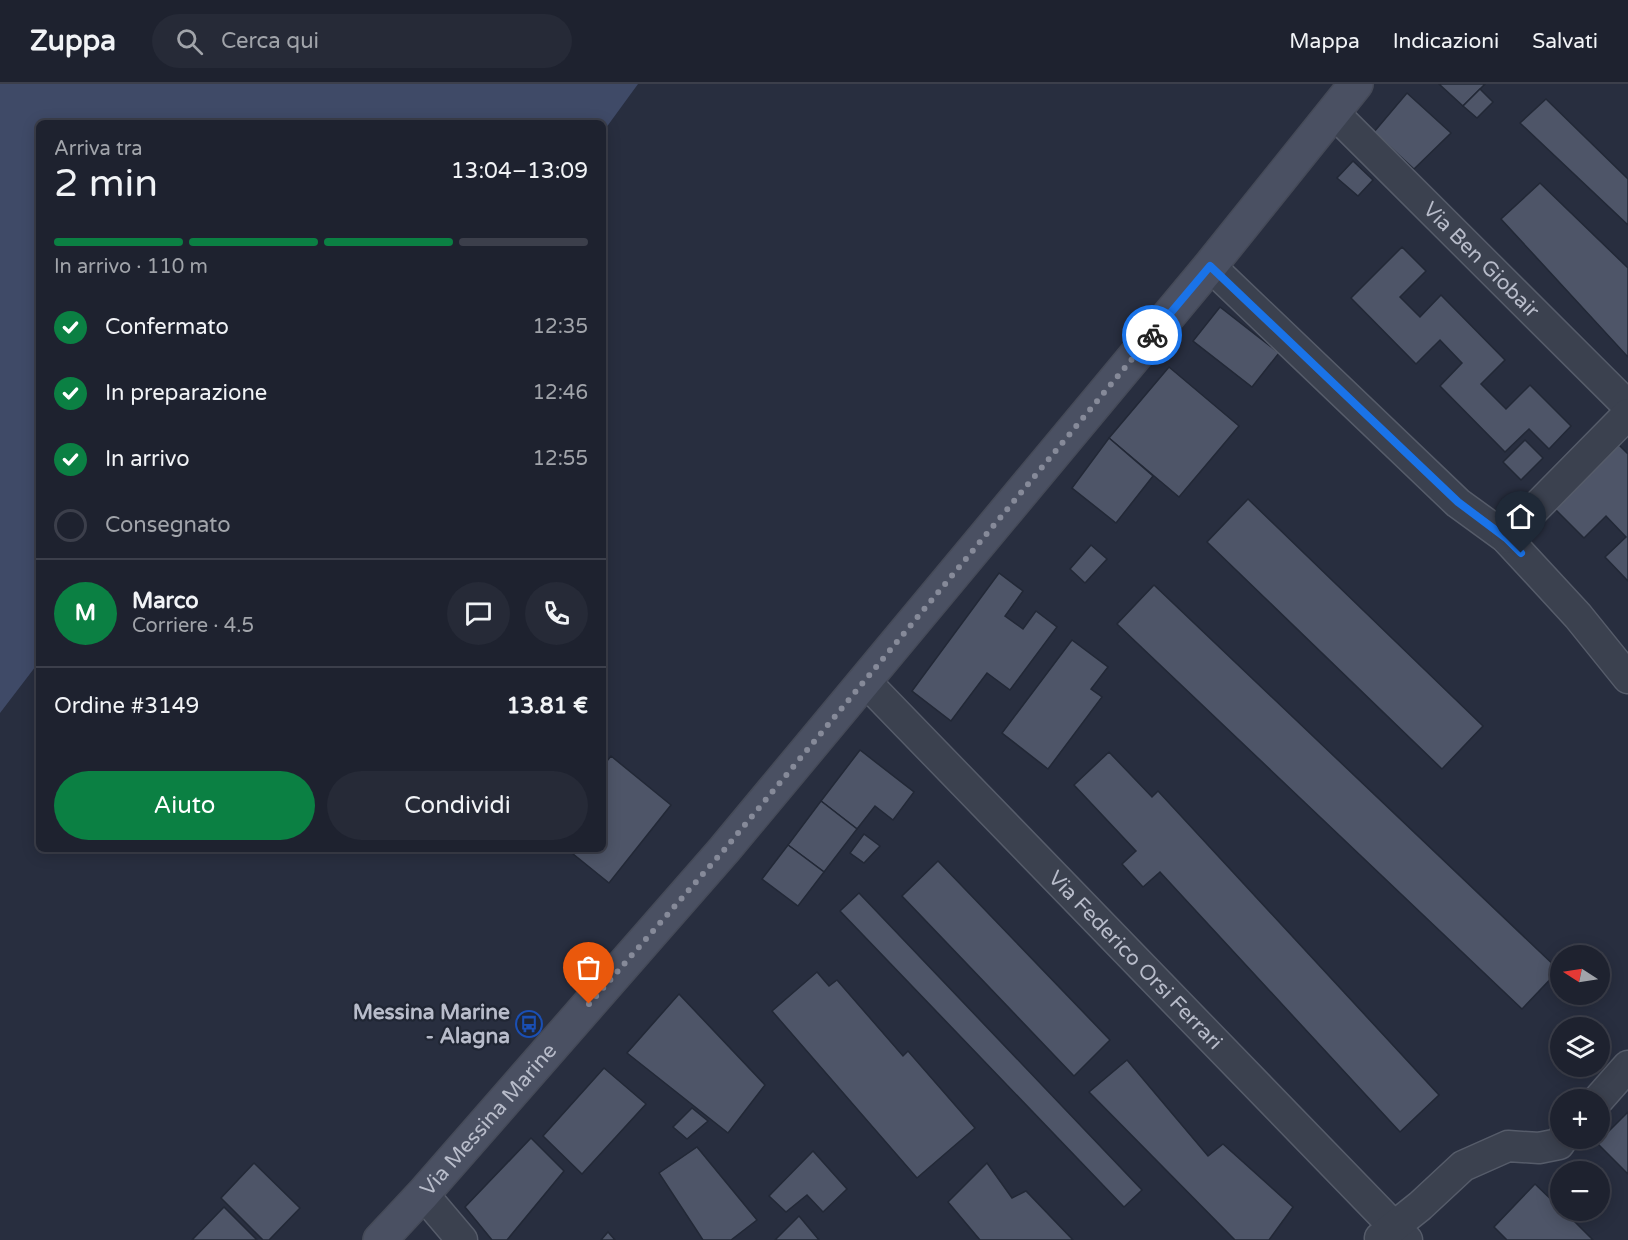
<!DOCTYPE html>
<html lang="it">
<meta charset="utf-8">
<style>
body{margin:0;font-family:"Varela Round",sans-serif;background:#262a37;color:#f1f3f6;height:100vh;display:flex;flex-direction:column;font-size:22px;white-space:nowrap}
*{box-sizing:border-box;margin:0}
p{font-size:20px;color:#a1a4aa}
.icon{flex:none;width:33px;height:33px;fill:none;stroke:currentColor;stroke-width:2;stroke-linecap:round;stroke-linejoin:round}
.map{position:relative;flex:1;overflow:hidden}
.details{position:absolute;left:36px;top:36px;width:570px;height:732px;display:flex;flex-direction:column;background:#1e222f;border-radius:9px;box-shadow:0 3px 15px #0003,0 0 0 2px #3c3f4b}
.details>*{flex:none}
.needle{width:39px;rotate:282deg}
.tools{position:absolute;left:1550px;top:861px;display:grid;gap:12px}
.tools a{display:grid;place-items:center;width:60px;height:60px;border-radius:50%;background:#1e222f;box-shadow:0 3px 15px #0003,0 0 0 2px #3c3f4b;font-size:30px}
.pin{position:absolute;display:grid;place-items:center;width:51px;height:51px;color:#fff;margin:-62px -26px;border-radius:50% 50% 50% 0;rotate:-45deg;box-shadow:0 0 6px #0007}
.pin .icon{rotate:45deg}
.courier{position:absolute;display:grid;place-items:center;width:60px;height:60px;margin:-30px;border:4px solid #1a73e8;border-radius:50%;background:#fff;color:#222;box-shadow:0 2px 8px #0007}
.overview em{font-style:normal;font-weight:600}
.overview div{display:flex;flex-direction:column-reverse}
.overview{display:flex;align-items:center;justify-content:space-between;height:102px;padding:0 18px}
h1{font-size:39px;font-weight:600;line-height:45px}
.bar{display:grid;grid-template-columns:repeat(4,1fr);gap:9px 6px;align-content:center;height:72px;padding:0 18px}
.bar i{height:8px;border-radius:4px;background:#3c3f4b}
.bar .current{background:#0b8043}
.bar p{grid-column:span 4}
.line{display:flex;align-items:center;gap:15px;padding:0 18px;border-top:2px solid #3c3f4b}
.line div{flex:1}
.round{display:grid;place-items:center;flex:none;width:63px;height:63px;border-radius:32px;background:#262a37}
ol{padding:0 18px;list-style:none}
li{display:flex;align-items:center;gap:18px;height:66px}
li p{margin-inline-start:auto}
li .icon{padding:6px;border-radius:50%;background:#0b8043;color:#fff;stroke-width:4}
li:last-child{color:#a1a4aa}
li i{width:33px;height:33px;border:3px solid #3c3f4b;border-radius:50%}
.action{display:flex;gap:12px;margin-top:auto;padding:12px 18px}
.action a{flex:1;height:69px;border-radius:36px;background:#0b8043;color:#fff;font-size:24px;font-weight:600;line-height:69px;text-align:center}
.action a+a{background:#262a37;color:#f1f3f6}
header{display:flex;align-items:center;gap:36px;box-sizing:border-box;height:84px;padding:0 30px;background:#1e222f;border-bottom:2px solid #3c3f4b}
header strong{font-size:28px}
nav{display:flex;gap:33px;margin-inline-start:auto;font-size:21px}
.search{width:420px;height:54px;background:#262a37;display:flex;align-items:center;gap:15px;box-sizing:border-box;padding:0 21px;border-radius:33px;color:#a1a4aa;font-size:22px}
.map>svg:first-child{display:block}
.water{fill:#3f4a67}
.building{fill:#4e5568;stroke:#222836;stroke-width:1.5}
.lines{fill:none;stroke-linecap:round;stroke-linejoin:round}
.street-casing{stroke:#565c6a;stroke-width:33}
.secondary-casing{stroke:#454a58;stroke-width:36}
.street{stroke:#3b414f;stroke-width:30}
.secondary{stroke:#4a5062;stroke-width:33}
.done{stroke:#868a99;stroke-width:6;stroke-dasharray:0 10.8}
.route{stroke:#1a73e8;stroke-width:8}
.labels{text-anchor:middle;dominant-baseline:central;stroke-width:4.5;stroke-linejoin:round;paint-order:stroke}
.street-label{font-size:21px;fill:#b8bcca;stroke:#202634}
.poi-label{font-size:21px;font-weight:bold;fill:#b8bcca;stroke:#202634;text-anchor:end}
</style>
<header>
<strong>Zuppa</strong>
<div class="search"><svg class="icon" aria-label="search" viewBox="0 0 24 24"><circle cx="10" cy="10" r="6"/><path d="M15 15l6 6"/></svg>Cerca qui</div>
<nav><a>Mappa</a><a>Indicazioni</a><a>Salvati</a></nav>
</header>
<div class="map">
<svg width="1628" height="1156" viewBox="0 0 1628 1156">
<rect width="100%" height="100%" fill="#282e3f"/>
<!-- water -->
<path class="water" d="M0 0H638L603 48V39H39V578L0 629Z"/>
<!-- building -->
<g class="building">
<path d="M1439 0H1485L1463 22Z"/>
<path d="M1480 5 1493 18 1477 34 1463 22Z"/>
<path d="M1407 9 1451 49 1414 85 1374 48Z"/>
<path d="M1546 15 1628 95V141L1520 39Z"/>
<path d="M1353 77 1373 96 1358 112 1337 94Z"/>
<path d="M1540 99 1628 184V273L1501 135Z"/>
<path d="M1402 163 1426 187 1400 213 1420 233 1441 211 1505 276 1481 300 1506 325 1530 301 1571 342 1549 365 1529 345 1505 368 1440 302 1462 279 1440 256 1416 280 1351 214Z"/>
<path d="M1220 223 1279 269 1252 303 1193 257Z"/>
<path d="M1169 283 1239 342 1179 413 1109 354Z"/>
<path d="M1109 354 1153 392 1116 439 1072 404Z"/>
<path d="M1525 356 1543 374 1521 396 1503 378Z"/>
<path d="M1619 361 1628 370V497L1605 473 1626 453 1606 432 1584 454 1555 425Z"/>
<path d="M1248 415 1483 642 1442 685 1207 458Z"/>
<path d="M1091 461 1107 475 1085 499 1070 485Z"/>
<path d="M999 489 1023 507 1005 532 1023 545 1036 527 1057 543 1010 606 987 589 951 637 912 607Z"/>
<path d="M1154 501 1559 886 1522 925 1117 540Z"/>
<path d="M1072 556 1108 583 1091 605 1102 613 1048 685 1002 649Z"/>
<path d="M860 666 914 708 893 736 875 722 857 745 821 717Z"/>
<path d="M1109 668 1152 713 1158 707 1439 1011 1400 1048 1160 788 1143 803 1122 780 1136 767 1074 701Z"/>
<path d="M611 672 671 721 609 799 567 765H603V682Z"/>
<path d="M821 717 857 745 824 788 788 761Z"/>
<path d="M864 750 880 762 864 779 850 769Z"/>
<path d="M788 761 824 788 798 822 762 795Z"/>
<path d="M938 777 1110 956 1074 992 902 812Z"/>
<path d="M859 809 1142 1106 1124 1123 840 827Z"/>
<path d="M817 888 829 902 837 896 903 972 908 967 975 1044 917 1094 772 927Z"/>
<path d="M679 910 765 1001 728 1049 627 969Z"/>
<path d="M1127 976 1208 1072 1223 1060 1293 1123 1269 1156H1235L1089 1008Z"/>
<path d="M604 984 646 1020 582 1090 543 1052Z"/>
<path d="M692 1024 708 1037 687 1055 673 1043Z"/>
<path d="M1628 1028V1090L1597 1059Z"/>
<path d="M531 1054 564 1087 507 1156H492L465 1123Z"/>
<path d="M697 1063 757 1136 731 1156H703L659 1089Z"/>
<path d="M813 1067 847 1105 823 1128 807 1111 786 1128 769 1112Z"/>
<path d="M254 1079 300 1124 269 1156H263L221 1114Z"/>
<path d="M987 1079 1012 1114 1026 1107 1073 1156H980L948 1118Z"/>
<path d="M1535 1100 1560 1124V1126H1563L1593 1156H1507L1494 1143Z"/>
<path d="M224 1123 257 1156H192Z"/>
<path d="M799 1132 819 1156H775Z"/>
<path d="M608 1148 615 1156H601Z"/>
</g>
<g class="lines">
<defs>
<g id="street">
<path id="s1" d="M1334 29 1628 322"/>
<path d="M1210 182 1458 419 1506 454 1578 532 1628 594"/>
<path d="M1506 454 1628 330"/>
<path id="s2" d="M864 596 1407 1156"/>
<path d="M1598 1016 1628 982"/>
<path d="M423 1110 462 1156"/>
<path d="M1380 1154 1420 1122 1463 1082 1508 1062 1539 1064 1559 1060 1563 1054"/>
</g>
<g id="secondary">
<path id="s3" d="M380 1156 423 1110 724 766 1210 182 1356 0"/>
</g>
</defs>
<!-- street casing -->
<use href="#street" class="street-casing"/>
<!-- secondary casing -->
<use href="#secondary" class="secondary-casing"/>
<!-- street -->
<use href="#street" class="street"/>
<!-- secondary -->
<use href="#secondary" class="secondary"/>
</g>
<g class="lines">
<!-- done -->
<path class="done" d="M589 920 724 766 1152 251"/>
<!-- route -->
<path class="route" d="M1152 251 1210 182 1458 418 1506 454 1521 469"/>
</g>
<!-- icons -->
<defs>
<symbol id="bus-ring" viewBox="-11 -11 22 22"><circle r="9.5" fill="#202634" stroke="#1a4fb4" stroke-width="1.5"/><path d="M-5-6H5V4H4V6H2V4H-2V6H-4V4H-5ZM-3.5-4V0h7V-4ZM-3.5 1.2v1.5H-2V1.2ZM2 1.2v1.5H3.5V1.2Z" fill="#1a4fb4"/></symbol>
</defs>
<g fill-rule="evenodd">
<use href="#bus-ring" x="514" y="925" width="30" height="30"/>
</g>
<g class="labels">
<!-- street labels -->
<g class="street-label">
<text stroke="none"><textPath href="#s1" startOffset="208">Via Ben Giobair</textPath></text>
<text stroke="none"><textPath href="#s2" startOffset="390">Via Federico Orsi Ferrari</textPath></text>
<text stroke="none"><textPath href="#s3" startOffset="162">Via Messina Marine</textPath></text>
</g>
<!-- poi labels -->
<g class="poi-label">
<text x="510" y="928">Messina Marine<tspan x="510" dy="24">- Alagna</tspan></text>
</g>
</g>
</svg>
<div class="tools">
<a><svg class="needle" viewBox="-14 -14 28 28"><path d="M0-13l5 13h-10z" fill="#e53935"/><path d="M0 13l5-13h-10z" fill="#a1a4aa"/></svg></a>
<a><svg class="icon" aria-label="layers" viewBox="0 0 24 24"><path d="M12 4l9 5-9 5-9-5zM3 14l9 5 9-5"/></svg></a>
<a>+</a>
<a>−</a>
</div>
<div class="pin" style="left:589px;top:920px;background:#ea580c"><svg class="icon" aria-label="bag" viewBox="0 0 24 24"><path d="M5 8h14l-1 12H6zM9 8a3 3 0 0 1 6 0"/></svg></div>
<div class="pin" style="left:1521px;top:469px;background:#1f2937"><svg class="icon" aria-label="home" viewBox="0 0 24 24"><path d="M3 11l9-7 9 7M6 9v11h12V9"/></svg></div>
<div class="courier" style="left:1152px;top:251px"><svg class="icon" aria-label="bike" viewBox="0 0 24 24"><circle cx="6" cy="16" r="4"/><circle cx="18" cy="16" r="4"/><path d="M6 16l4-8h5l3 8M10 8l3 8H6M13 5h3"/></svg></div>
<section class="details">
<div class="overview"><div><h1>2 min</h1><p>Arriva tra</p></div><em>13:04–13:09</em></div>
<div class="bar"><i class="current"></i><i class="current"></i><i class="current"></i><i></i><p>In arrivo · 110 m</p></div>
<ol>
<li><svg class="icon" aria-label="check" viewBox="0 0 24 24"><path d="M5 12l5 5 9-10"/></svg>Confermato<p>12:35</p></li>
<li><svg class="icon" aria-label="check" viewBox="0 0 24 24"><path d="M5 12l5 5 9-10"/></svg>In preparazione<p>12:46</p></li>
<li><svg class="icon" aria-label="check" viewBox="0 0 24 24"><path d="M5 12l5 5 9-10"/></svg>In arrivo<p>12:55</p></li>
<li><i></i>Consegnato</li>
</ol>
<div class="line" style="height:108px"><b class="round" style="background:#0b8043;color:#fff">M</b><div><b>Marco</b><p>Corriere · 4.5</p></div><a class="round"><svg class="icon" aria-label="chat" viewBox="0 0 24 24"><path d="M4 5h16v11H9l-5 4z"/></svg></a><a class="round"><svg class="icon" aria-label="phone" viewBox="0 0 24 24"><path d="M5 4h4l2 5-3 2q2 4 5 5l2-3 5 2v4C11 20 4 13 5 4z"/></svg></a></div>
<div class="line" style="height:78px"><div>Ordine #3149</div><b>13.81 €</b></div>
<div class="action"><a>Aiuto</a><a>Condividi</a></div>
</section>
</div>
